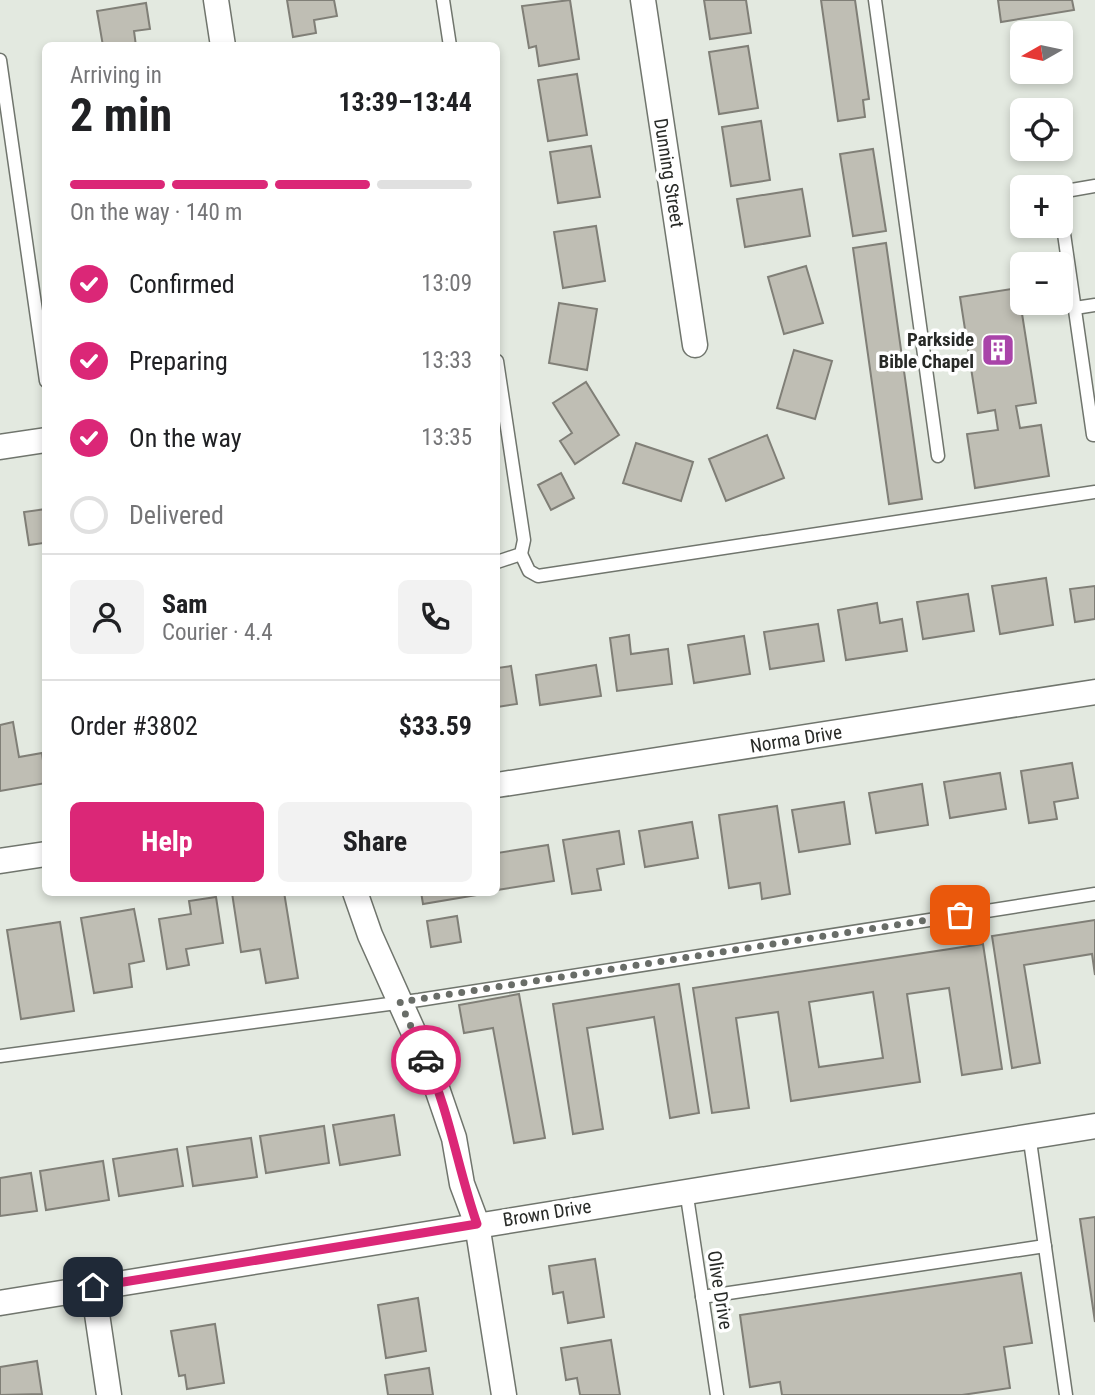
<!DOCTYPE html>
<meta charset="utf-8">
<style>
body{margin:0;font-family:"Roboto Condensed",sans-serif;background:#f2f2f2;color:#202124;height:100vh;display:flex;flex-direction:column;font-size:26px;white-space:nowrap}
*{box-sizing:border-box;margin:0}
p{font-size:23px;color:#757577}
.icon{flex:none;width:38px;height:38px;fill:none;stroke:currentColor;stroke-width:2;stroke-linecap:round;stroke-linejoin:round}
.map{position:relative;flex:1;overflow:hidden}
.sheet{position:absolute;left:42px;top:42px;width:458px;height:854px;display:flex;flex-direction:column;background:#fff;border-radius:10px;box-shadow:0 4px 10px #0003}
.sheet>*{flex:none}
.needle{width:46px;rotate:261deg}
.fabs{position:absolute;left:1010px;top:21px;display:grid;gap:14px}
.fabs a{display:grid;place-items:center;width:63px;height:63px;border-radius:10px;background:#fff;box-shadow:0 4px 10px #0003;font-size:35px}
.pin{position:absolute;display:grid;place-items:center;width:60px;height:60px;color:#fff;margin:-30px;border-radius:14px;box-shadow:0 4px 10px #0006}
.courier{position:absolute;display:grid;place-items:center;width:70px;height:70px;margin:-35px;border:5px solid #db2777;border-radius:50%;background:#fff;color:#222;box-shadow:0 2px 9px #0007}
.summary em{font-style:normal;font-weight:700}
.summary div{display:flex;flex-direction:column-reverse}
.summary{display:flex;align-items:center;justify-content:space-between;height:119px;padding:0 28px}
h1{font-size:46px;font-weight:700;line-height:52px}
.bar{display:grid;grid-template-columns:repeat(4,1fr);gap:10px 7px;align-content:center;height:84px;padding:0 28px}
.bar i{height:9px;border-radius:5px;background:#e0e0e0}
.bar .active{background:#db2777}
.bar p{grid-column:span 4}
.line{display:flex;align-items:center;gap:18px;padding:0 28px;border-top:2px solid #e0e0e0}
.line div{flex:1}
.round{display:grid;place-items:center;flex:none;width:74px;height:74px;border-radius:10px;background:#f2f2f2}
ol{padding:0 28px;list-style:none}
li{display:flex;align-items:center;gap:21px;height:77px}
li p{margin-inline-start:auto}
li .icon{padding:7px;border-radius:50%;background:#db2777;color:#fff;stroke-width:4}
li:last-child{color:#757577}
li i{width:38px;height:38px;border:4px solid #e0e0e0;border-radius:50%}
.button{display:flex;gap:14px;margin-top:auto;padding:14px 28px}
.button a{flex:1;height:80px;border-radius:10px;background:#db2777;color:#fff;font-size:28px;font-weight:700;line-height:80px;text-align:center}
.button a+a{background:#f2f2f2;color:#202124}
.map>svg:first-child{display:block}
.building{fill:#bfbeb4;stroke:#807f77;stroke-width:2;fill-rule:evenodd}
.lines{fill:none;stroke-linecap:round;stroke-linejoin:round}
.lane-casing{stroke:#70756d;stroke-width:15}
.street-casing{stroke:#70756d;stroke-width:27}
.lane{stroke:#fff;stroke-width:12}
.street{stroke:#fff;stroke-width:24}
.done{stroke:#696d68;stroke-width:7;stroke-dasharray:0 12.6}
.route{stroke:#db2777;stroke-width:9}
.labels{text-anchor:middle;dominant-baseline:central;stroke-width:7;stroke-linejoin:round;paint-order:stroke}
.street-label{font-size:19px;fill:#282a27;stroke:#fff}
.poi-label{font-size:19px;font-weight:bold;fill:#282a27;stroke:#fff;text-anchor:end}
</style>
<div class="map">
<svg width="1095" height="1395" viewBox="0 0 1095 1395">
<rect width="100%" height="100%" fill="#e3e9e0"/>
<!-- building -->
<g class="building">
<path d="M287 0H334L337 16 314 20 316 33 293 37Z"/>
<path d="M570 0 579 59 539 66 536 46 529 48 522 6Z"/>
<path d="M704 0H746L751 33 710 39Z"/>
<path d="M821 0H855L869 99 863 100 865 117 838 121Z"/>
<path d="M998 0H1072L1074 10 1001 22Z"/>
<path d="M146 3 150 29 134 31 136 46H103L97 11Z"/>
<path d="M748 46 758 108 719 114 709 52Z"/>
<path d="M577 74 587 135 548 141 538 80Z"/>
<path d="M761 121 770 180 731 186 722 127Z"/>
<path d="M591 146 600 197 558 203 550 152Z"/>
<path d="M873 149 886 231 853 236 840 154Z"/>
<path d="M802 189 810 236 745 247 737 199Z"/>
<path d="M596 226 605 281 563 288 554 232Z"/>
<path d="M886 243 922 499 889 504 853 248Z"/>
<path d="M806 266 823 323 784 334 768 277Z"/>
<path d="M1018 288 1036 403 1016 406 1020 428 1041 425 1049 476 975 488 967 434 998 430 995 410 978 413 960 297Z"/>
<path d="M559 303 597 309 587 370 549 363Z"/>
<path d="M794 350 832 361 815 419 777 408Z"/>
<path d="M586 382 619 435 575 464 560 441 572 433 553 403Z"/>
<path d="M767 435 784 478 726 501 709 459Z"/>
<path d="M636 443 693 462 681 501 623 483Z"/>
<path d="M561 473 574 498 551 510 538 485Z"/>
<path d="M46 509V556L43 543 29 545 24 512Z"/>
<path d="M1046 578 1053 625 1000 634 992 586Z"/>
<path d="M1095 586V619L1075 622 1070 589Z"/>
<path d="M968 594 974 631 923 639 917 602Z"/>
<path d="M877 603 880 623 902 619 907 651 846 660 838 610Z"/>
<path d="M818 624 824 661 770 669 764 632Z"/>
<path d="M629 635 631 654 668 649 672 684 617 691 610 638Z"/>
<path d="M744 636 750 674 694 683 688 645Z"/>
<path d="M596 665 601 696 540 705 536 675Z"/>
<path d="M511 666 517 704 497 707V668Z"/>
<path d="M13 722 19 757 42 753 46 783 0 791V725Z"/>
<path d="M1072 763 1078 798 1054 802 1057 819 1029 823 1021 771Z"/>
<path d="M1000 773 1006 809 950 818 944 782Z"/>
<path d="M922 784 928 825 876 833 869 793Z"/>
<path d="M844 802 850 844 799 852 792 810Z"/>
<path d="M777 806 790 894 762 899 760 883 729 888 719 815Z"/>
<path d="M692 822 698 858 645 867 639 831Z"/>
<path d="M619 831 624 864 597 869 601 890 572 894 563 840Z"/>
<path d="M548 845 554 881 497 890V853Z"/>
<path d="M284 892 298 978 266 983 260 949 241 952 232 893Z"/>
<path d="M421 892H476L477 895 423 904Z"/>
<path d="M216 897 223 943 186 949 189 965 167 969 159 919 191 914 189 901Z"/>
<path d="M134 909 144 961 129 964 132 987 94 993 81 918Z"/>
<path d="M457 916 461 942 431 947 427 921Z"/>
<path d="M1095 920V975L1092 954 1024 965 1040 1063 1012 1068 992 936Z"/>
<path d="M60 922 74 1011 21 1019 7 930Z"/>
<path d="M983 944 1002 1069 962 1075 949 988 907 994 920 1082 791 1101 778 1012 736 1018 749 1108 712 1113 693 988ZM873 992 883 1058 819 1067 809 1002Z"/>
<path d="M679 984 699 1113 670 1118 654 1017 587 1028 603 1129 573 1134 553 1004Z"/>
<path d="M519 994 545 1138 514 1143 493 1028 464 1033 459 1005Z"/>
<path d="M394 1115 400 1155 340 1165 333 1125Z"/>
<path d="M324 1126 329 1163 266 1173 260 1136Z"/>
<path d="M251 1138 257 1177 193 1186 187 1147Z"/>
<path d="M177 1149 183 1186 119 1196 113 1159Z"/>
<path d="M103 1161 109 1200 46 1210 40 1171Z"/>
<path d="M31 1173 37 1211 0 1216V1178Z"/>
<path d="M1095 1217V1322L1080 1219Z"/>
<path d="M595 1259 604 1317 568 1323 563 1292 553 1294 549 1266Z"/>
<path d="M1021 1273 1032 1343 1004 1347 1010 1388 962 1395H782L780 1382 750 1387 740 1315Z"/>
<path d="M418 1298 426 1351 386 1358 378 1305Z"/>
<path d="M215 1324 224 1383 187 1389 185 1375 179 1376 171 1331Z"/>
<path d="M611 1340 620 1395H580L577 1378 566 1380 561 1348Z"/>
<path d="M37 1361 42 1394 0 1395V1367Z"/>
<path d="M429 1368 433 1395H388L385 1375Z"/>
</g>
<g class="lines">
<defs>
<g id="lane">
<path d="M443 0 450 46"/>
<path d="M875 0 938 456"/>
<path d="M0 60 46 381"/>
<path d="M1060 192 1095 186"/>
<path d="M1060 206 1093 435H1095"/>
<path d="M1075 308 1095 305"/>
<path d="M497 361 524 540 521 554 497 562"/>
<path d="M521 554 529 571 538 576 1095 492"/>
<path d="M0 1056 419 1000 1095 894"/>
<path d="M1029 1134 1066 1395"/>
<path d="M686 1190 717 1395"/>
<path d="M702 1297 1045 1246"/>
</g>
<g id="street">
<path d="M216 0 223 46"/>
<path d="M643 0 695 345"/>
<path d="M0 447 46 440"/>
<path d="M497 785 1095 692"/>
<path d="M0 861 46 854"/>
<path d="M355 892 370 935 431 1071 454 1138 462 1184 477 1224 504 1395"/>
<path d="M93 1287 109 1395"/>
<path d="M0 1303 1095 1126"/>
</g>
</defs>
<!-- lane casing -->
<use href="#lane" class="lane-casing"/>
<!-- street casing -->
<use href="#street" class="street-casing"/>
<!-- lane -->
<use href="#lane" class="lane"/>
<!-- street -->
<use href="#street" class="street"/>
</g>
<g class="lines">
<!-- done -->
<path class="done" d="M426 1060 400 1002 960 915"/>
<!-- route -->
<path class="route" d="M93 1287 477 1224C458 1170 450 1113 426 1060"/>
</g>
<!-- icons -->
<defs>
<symbol id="building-square" viewBox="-11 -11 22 22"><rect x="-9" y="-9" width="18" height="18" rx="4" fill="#a944a9" stroke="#fff"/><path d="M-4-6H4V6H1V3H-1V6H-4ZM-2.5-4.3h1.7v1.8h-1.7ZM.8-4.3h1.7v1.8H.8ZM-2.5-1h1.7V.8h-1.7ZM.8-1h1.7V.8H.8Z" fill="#fff"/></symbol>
</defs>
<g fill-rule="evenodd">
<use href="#building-square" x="979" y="331" width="38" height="38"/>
</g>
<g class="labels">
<!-- street labels -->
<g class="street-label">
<text transform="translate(669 173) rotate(81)">Dunning Street</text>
<text transform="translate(796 739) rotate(-9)">Norma Drive</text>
<text transform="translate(547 1213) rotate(-9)">Brown Drive</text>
<text transform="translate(720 1290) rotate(81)">Olive Drive</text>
</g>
<!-- poi labels -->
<g class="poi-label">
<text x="974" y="339">Parkside<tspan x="974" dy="22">Bible Chapel</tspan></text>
</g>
</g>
</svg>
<div class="fabs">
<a><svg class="needle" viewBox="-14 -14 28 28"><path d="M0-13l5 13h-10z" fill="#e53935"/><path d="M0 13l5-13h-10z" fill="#757577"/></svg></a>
<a><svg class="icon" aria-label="locate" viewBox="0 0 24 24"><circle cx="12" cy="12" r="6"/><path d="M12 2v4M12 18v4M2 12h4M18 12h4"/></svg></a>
<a>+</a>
<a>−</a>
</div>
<div class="pin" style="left:960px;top:915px;background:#ea580c"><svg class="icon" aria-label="bag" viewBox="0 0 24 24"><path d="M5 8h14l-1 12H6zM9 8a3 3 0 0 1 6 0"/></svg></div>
<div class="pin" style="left:93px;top:1287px;background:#1f2937"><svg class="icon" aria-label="home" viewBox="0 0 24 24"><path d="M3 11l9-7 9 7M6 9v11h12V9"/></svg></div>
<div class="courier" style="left:426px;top:1060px"><svg class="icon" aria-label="car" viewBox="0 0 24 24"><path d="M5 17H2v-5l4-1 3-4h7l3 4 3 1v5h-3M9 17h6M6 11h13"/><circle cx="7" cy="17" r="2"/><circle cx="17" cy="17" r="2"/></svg></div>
<section class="sheet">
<div class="summary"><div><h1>2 min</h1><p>Arriving in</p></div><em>13:39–13:44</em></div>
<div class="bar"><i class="active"></i><i class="active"></i><i class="active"></i><i></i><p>On the way · 140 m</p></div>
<ol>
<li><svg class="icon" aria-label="check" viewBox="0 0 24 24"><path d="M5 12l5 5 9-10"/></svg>Confirmed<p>13:09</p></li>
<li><svg class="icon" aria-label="check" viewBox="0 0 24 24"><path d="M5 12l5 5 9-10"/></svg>Preparing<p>13:33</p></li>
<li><svg class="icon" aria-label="check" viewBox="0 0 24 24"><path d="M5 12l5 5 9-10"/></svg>On the way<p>13:35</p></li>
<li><i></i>Delivered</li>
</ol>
<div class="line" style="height:126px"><a class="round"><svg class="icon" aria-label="person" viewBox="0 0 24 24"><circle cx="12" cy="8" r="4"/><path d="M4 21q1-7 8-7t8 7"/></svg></a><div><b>Sam</b><p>Courier · 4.4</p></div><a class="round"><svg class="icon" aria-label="phone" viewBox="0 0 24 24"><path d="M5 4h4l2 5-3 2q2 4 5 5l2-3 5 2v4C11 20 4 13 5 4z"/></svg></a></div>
<div class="line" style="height:91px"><div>Order #3802</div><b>$33.59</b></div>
<div class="button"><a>Help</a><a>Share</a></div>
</section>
</div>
